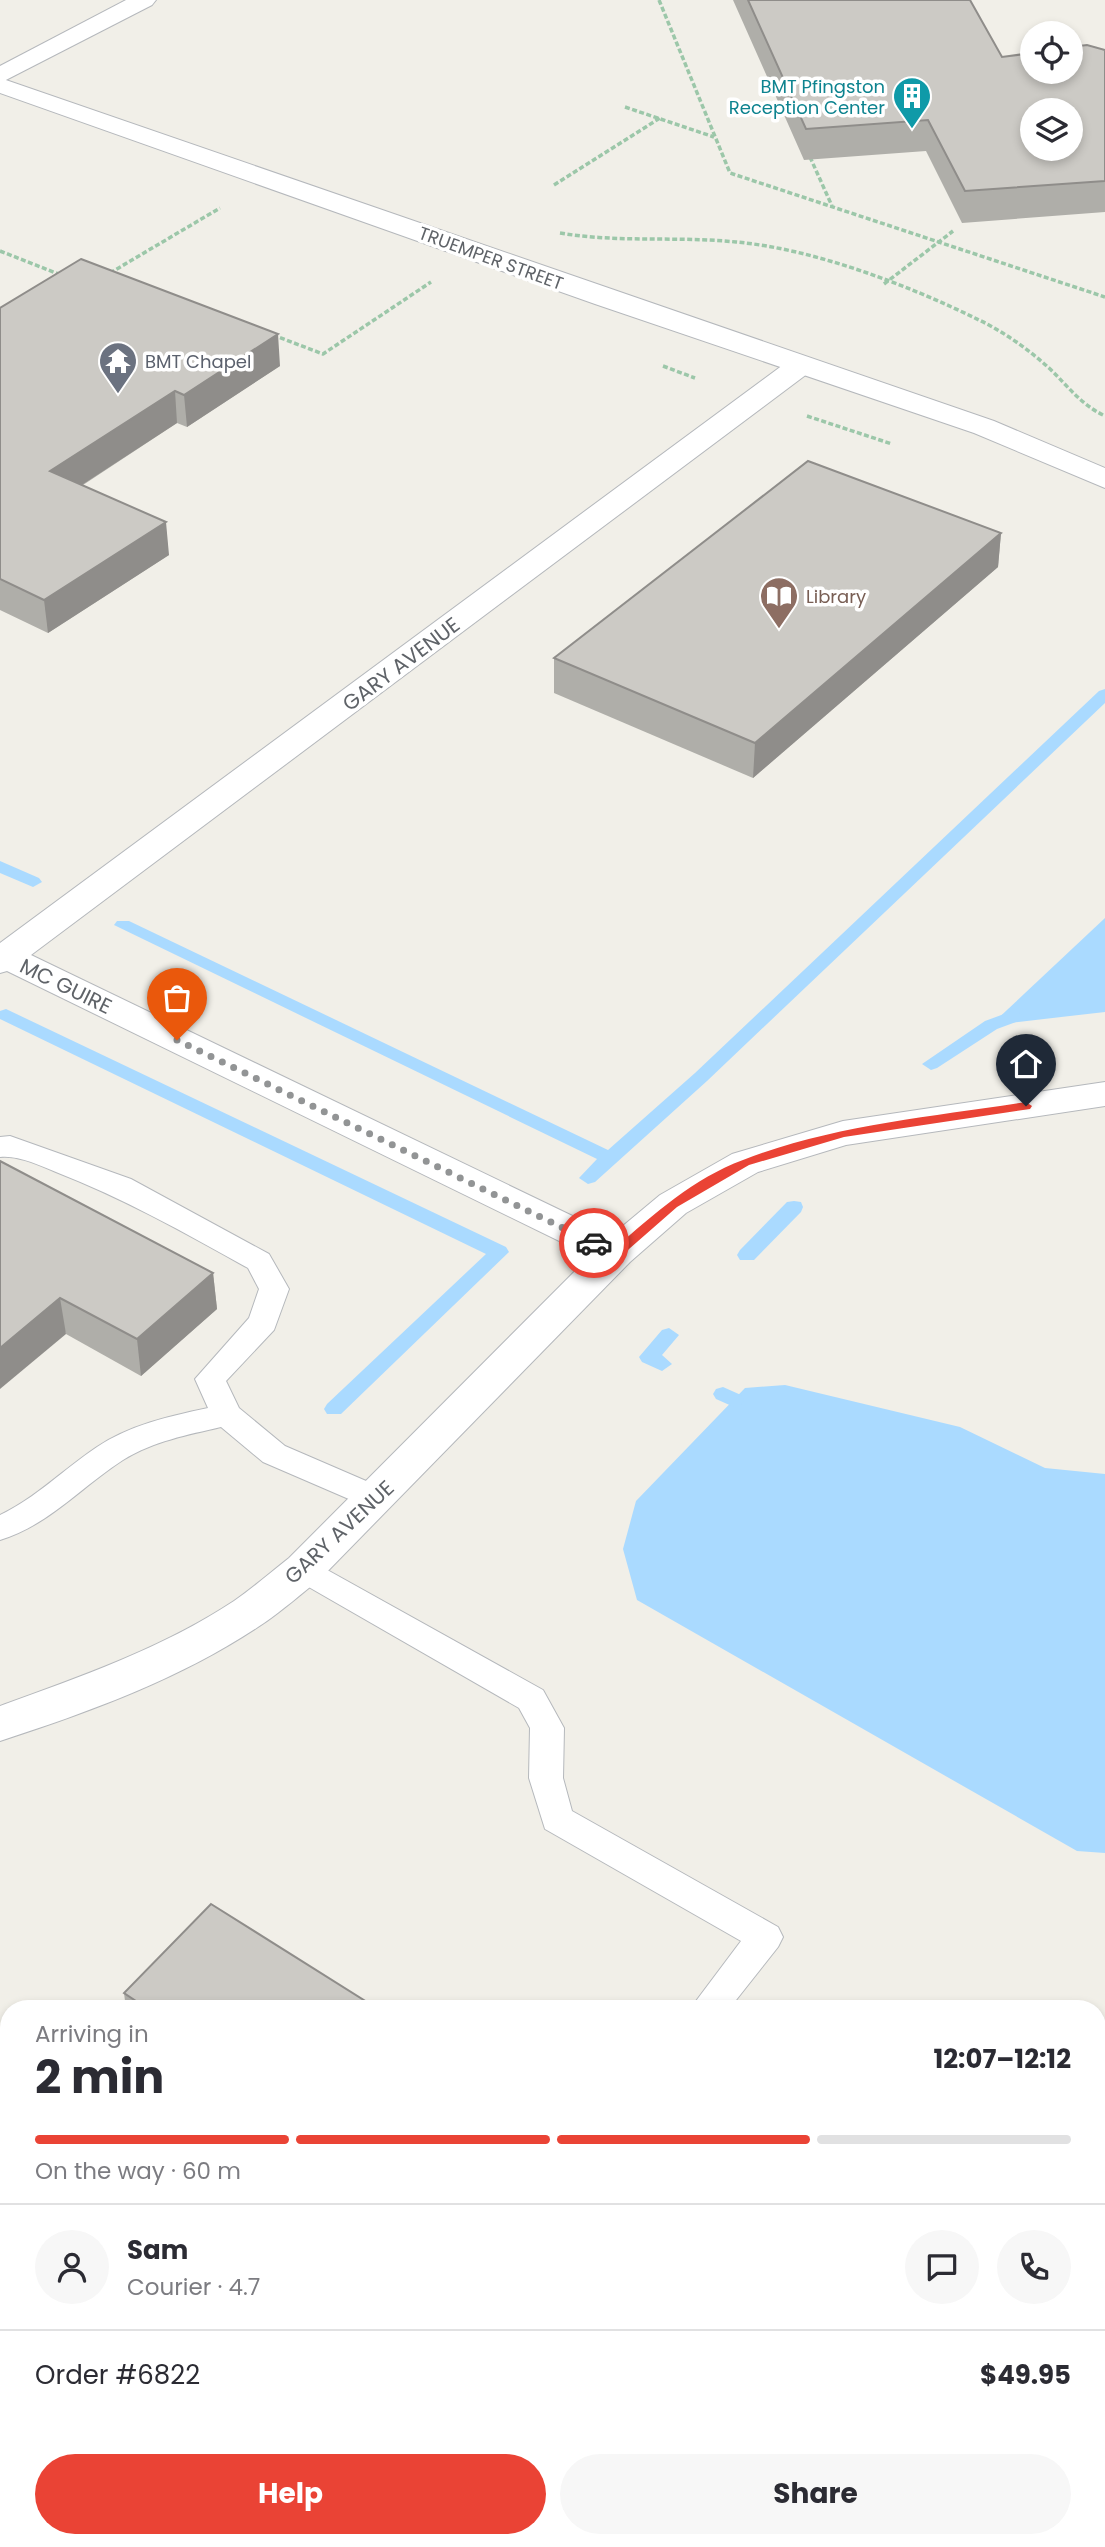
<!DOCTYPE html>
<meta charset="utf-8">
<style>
body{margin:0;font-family:Poppins,sans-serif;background:#f7f7f7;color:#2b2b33;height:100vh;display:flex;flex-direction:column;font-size:26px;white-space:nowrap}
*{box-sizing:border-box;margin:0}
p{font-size:23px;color:#7c7c81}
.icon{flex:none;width:38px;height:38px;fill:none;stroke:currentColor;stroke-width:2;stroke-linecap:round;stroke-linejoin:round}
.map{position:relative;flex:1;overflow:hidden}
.sheet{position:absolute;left:0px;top:2000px;width:1106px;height:548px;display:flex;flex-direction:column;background:#fff;border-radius:28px 28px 0 0;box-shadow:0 4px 10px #0003}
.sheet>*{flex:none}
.controls{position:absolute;left:1020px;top:21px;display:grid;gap:14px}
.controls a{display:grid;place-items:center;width:63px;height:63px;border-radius:50%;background:#fff;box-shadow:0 4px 10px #0003;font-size:35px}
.pin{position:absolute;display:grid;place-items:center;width:60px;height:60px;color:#fff;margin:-72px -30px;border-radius:50% 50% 50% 0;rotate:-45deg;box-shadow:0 0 7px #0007}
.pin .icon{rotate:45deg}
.courier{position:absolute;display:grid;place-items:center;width:70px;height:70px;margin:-35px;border:5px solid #ea4335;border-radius:50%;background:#fff;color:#222;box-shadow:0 2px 9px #0007}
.headline em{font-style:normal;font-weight:700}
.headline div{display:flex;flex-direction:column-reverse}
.headline{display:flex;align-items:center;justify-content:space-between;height:119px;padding:0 35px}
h1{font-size:46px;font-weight:700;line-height:52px}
.bar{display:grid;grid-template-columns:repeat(4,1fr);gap:10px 7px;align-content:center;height:84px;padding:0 35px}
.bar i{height:9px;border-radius:5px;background:#e1e1e2}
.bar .active{background:#ea4335}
.bar p{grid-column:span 4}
.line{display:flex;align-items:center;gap:18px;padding:0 35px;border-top:2px solid #e1e1e2}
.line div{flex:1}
.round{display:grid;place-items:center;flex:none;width:74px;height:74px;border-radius:37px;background:#f7f7f7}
.button{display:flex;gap:14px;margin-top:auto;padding:14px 35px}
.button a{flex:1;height:80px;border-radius:42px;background:#ea4335;color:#fff;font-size:28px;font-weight:700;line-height:80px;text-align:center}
.button a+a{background:#f7f7f7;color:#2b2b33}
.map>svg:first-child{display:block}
.water{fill:#aadaff}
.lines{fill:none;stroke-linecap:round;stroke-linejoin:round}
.stream{fill:#aadaff;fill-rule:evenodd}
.service-casing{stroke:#b5b8bc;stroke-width:2}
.minor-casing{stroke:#b5b8bc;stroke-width:2}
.tertiary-casing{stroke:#b5b8bc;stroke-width:2}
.path{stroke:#9cc7a9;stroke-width:3.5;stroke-dasharray:5 2.5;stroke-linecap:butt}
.service{fill:#fff;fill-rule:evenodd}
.minor{fill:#fff;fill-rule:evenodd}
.tertiary{fill:#fff;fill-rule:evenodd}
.wall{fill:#afaea9}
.shaded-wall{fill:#8f8d8a}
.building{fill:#cccac5;stroke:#8f8d8a;stroke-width:2;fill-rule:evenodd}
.route{fill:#ea4335}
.done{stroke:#929495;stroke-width:7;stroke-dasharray:0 12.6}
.labels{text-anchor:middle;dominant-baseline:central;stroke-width:7;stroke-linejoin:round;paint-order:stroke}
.far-culture-label{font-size:18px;fill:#0d838f;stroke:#fff;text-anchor:end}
.far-street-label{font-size:18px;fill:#5f6368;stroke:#fff}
.far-worship-label{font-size:18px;fill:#5b616d;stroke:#fff;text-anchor:start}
.far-education-label{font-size:18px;fill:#785e54;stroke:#fff;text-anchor:start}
.street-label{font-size:21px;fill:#5f6368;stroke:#fff}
</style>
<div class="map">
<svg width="1105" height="2547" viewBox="0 0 1105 2547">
<rect width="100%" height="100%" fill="#f1efe8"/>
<!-- water -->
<g class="water">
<path d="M1105 918V1012L991 1025Z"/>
<path d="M785 1385 960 1427 1045 1468 1105 1474V1853L1077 1851 637 1600 623 1549 636 1501 745 1388Z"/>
</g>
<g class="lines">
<!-- stream -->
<g class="stream">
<path d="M1105 689V703L707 1081 595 1182 588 1184 579 1178 597 1159 114 925 117 921H129L608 1150 695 1073 1099 691Z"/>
<path d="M0 861 39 878 42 882 33 887 0 873Z"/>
<path d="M6 1009 506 1247 509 1252 341 1414H327L324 1409 327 1404 486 1254 0 1019V1011Z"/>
<path d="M1015 1010 1024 1016 1021 1020 997 1029 937 1068 931 1070 922 1064 985 1021Z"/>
<path d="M794 1201 801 1202 803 1207 801 1212 754 1260H740L737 1255 740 1250 787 1202Z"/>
<path d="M669 1328 679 1335 662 1355 672 1364 662 1371 642 1362 639 1357 662 1330Z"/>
<path d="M723 1387 741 1395 744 1400 741 1405 734 1407 716 1399 713 1394 716 1389Z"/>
</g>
<defs>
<g id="service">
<path d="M10 1136 131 1179 269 1254 289 1289 274 1330 226 1381 239 1408 285 1446 387 1490 392 1498 387 1506 376 1510 365 1506 263 1462 221 1427C187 1435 154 1441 123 1460 81 1487 49 1525 0 1540V1515C36 1498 64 1469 97 1447 130 1425 170 1416 208 1408L195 1379 249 1318 259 1289 248 1268C185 1233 123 1198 56 1172 39 1165 18 1155 0 1157V1137Z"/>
<path d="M304 1557 543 1690 564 1728 563 1778 572 1811 778 1927 783 1937 778 1947 729 2009H690L741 1941 545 1829 529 1778 530 1728 519 1708 293 1578 288 1569 293 1560Z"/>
<path d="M1105 2287V2332L1097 2335V2290Z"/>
<path d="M263 2539H306L303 2547H259Z"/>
<path d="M927 2539H969L966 2547H923Z"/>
</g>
<g id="minor">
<path d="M126 0H156L152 5 0 83V66Z"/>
<path d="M801 357 811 359 815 365 811 371 31 955 612 1235 660 1195 732 1154 843 1121 1105 1082V1106L846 1145 758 1172 686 1213 630 1262 319 1580C301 1594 283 1610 264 1623 185 1677 90 1712 0 1741V1706C80 1677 163 1648 234 1601 253 1588 271 1572 289 1558L590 1256 7 971 0 973V943L791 359Z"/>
</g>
<path id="tertiary" d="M0 78 994 421 1105 468V488L974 433 595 304 0 93Z"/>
</defs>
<!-- service casing -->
<use href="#service" class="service-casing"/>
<!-- minor casing -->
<use href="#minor" class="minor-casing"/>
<!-- tertiary casing -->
<use href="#tertiary" class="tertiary-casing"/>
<!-- path -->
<g class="path">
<path d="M659 0 730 173 1105 297"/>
<path d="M625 107 714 137"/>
<path d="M810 157 832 206"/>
<path d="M554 185 660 118"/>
<path d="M560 233C618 243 677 236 736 242 814 249 908 285 979 320 1004 332 1028 349 1049 368 1068 386 1080 404 1105 416"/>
<path d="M0 251 61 275"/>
<path d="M110 273 220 208"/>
<path d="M884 284 953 231"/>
<path d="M273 335 323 354 431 282"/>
<path d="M663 366 695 378"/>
<path d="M807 416 892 444"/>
</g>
<!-- service -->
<use href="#service" class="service"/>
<!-- minor -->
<use href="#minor" class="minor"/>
<!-- tertiary -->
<use href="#tertiary" class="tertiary"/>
</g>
<!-- wall -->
<g class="wall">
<path d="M733 0H970L1002 57 1105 50V212L962 223 926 151 804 160Z"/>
<path d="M0 308 280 366 187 427 177 423 83 485 169 555 48 633 0 610Z"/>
<path d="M1001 533 998 567 753 778 554 693V658Z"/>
<path d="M0 1161 213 1273 217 1309 141 1376 66 1334Z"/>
<path d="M124 1993 378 2009H126Z"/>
</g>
<!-- shaded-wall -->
<g class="shaded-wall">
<path d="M278 334 280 366 187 427 184 395Z"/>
<path d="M175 391 177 423 54 503 50 471Z"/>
<path d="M166 522 169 555 48 633 44 600Z"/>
<path d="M1001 533 998 567 753 778 755 743Z"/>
<path d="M213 1273 217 1309 141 1376 137 1339Z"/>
<path d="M60 1298 66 1334 0 1389V1348Z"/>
</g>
<!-- building -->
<g class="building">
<path d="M748 0H970L1002 57 1032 53V72H1071V47L1087 45 1105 50V181L965 191 928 120 806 129ZM1032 110H1071V149H1032Z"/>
<path d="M81 259 278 334 184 395 175 391 50 471 166 522 44 600 0 579V308Z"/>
<path d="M808 461 1001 533 755 743 554 658Z"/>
<path d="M0 1161 213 1273 137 1339 60 1298 0 1348Z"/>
<path d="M211 1904 378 2009H148L124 1993Z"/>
</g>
<!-- route -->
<path class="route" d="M1026 1102 1032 1106 1030 1109 844 1137 749 1165 677 1207 621 1256H613L589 1243 594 1239 615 1248C654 1214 694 1178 743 1160 833 1125 931 1117 1026 1102Z"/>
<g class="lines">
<!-- done -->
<path class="done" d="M177 1040 594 1243"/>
</g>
<!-- icons -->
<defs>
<symbol id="building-pin" viewBox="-11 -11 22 30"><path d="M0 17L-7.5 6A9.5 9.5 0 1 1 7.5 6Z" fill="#0f9aa8" stroke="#fff"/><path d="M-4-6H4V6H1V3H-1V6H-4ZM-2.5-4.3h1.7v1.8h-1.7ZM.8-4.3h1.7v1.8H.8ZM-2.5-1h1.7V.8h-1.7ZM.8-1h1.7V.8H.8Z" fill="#fff"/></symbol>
<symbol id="temple-pin" viewBox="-11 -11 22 30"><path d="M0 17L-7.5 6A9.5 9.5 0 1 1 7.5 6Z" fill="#6b7280" stroke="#fff"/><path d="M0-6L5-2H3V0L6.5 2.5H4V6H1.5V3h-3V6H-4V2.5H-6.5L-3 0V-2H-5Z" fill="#fff"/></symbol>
<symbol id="library-pin" viewBox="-11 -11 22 30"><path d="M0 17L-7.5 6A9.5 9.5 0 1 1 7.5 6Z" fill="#8d6e63" stroke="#fff"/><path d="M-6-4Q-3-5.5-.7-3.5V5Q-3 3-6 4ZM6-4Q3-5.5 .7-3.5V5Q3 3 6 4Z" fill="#fff"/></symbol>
</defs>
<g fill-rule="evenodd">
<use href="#building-pin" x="890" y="74" width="44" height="60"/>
<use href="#temple-pin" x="96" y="339" width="44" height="60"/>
<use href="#library-pin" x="757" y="574" width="44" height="60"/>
</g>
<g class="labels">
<!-- far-culture labels -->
<g class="far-culture-label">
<text x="885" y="86">BMT Pfingston<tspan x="885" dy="21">Reception Center</tspan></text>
</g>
<!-- far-street labels -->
<g class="far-street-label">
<text transform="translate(491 258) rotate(20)">TRUEMPER STREET</text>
</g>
<!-- far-worship labels -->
<g class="far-worship-label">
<text x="145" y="361">BMT Chapel</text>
</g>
<!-- far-education labels -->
<g class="far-education-label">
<text x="806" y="596">Library</text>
</g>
<!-- street labels -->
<g class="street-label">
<text transform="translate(401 664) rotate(-37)">GARY AVENUE</text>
<text transform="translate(66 986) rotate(26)">MC GUIRE</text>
<text transform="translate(339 1532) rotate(-43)">GARY AVENUE</text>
</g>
</g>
</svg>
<div class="controls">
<a><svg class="icon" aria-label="locate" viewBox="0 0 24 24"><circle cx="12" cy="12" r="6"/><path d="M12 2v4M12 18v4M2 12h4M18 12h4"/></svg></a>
<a><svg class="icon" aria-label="layers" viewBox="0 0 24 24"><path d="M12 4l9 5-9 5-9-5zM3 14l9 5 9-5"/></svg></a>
</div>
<div class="pin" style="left:177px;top:1040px;background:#ea580c"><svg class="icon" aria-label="bag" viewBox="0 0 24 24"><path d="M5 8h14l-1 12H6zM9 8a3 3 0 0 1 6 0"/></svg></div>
<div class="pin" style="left:1026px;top:1106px;background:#1f2937"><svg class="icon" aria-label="home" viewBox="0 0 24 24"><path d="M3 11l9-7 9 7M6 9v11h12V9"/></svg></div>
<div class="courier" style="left:594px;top:1243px"><svg class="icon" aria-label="car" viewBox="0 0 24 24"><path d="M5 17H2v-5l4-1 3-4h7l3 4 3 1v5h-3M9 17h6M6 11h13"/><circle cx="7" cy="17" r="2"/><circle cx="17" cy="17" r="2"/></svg></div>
<section class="sheet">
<div class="headline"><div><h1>2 min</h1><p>Arriving in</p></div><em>12:07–12:12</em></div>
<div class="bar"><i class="active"></i><i class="active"></i><i class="active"></i><i></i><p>On the way · 60 m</p></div>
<div class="line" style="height:126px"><a class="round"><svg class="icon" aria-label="person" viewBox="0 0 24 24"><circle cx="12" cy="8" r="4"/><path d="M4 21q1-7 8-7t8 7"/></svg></a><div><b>Sam</b><p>Courier · 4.7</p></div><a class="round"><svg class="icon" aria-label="chat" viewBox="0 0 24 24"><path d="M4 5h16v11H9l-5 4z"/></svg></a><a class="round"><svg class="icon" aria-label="phone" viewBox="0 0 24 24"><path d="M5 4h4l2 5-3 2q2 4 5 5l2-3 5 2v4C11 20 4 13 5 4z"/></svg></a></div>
<div class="line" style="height:91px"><div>Order #6822</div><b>$49.95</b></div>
<div class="button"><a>Help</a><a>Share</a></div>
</section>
</div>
